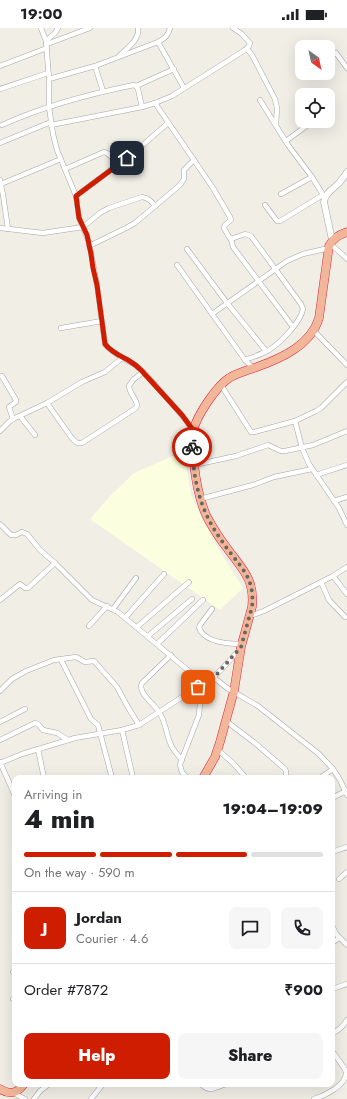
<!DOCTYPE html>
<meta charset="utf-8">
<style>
body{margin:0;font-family:Jost,sans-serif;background:#f6f6f6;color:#202124;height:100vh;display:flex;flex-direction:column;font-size:15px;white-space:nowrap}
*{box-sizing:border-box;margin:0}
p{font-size:13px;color:#757577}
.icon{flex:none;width:22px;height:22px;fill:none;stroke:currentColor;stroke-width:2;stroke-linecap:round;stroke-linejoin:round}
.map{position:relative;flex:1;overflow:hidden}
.details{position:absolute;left:12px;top:747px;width:323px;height:312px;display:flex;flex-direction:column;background:#fff;border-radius:8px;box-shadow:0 4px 16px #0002}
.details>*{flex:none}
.needle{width:26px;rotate:147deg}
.tools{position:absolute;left:295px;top:12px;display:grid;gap:8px}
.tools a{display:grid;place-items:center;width:40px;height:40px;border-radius:8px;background:#fff;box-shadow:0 4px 16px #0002;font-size:20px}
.pin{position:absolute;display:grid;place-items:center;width:34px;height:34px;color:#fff;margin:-17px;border-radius:8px;box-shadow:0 2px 6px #0006}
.courier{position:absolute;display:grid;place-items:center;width:40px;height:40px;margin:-20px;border:3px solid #ce1d00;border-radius:50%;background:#fff;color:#222;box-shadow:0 1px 5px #0007}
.head em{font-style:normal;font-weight:800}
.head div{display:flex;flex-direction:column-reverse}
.head{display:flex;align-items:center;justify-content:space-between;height:68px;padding:0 12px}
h1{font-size:26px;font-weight:800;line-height:30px}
.bar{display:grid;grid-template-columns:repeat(4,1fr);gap:6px 4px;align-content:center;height:48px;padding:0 12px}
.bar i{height:5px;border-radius:3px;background:#e0e0e0}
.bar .current{background:#ce1d00}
.bar p{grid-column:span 4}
.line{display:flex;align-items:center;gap:10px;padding:0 12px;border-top:1px solid #e0e0e0}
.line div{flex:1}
.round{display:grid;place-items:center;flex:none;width:42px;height:42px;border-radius:8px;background:#f6f6f6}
.primary-button{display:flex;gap:8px;margin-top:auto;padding:8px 12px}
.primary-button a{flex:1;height:46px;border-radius:8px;background:#ce1d00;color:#fff;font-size:16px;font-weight:800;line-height:46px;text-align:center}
.primary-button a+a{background:#f6f6f6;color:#202124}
.status{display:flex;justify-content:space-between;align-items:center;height:28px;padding:0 20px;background:#fff;direction:ltr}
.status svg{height:11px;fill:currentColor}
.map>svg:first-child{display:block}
.education{fill:#fbffdf}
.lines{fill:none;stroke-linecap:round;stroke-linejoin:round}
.minor-casing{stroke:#a6a6a6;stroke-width:5.5}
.tertiary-casing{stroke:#a6a6a6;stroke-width:7}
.trunk-casing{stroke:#db254a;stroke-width:9}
.minor{stroke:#fff;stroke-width:4.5}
.tertiary{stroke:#fff;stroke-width:6}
.trunk{stroke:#f2b798;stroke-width:8}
.done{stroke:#686764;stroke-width:4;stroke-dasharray:0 7.2}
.route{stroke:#ce1d00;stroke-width:5}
</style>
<div class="status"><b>19:00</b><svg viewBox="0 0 49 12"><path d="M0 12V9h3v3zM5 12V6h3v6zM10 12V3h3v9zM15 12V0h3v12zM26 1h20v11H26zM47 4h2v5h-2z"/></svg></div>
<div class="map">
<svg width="347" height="1071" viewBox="0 0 347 1071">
<rect width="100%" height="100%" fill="#f0eee5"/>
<!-- education -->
<path class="education" d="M184 423 191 467 212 510 243 560 220 582 90 491 110 468 134 445Z"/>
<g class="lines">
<defs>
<g id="minor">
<path d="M41 0 46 13 49 51V79L53 106 57 122 76 168 79 190 89 214 97 257 105 316C114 328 129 331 140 341 146 346 151 353 157 359 170 374 182 386 193 402"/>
<path d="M233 0 242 6 250 15 249 18 245 22"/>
<path d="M46 13 55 5 58 0"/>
<path d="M158 14C165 10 168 8 170 0"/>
<path d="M47 16 90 0"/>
<path d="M336 25 347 40"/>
<path d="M119 28C126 21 140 12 138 0"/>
<path d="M0 38 47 20"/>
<path d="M95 38 103 63"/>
<path d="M49 51 95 38 158 14 184 60"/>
<path d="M136 58 174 41"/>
<path d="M0 61 48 45"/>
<path d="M260 72 288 117 312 149 325 170"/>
<path d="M155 75 213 160 230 189 231 192 225 197 224 200 229 209 231 211 245 206 251 208 301 276 303 281C301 294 280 315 269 322 262 326 253 329 245 332"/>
<path d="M2 97C44 78 89 66 134 57L136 58 138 61 142 79"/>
<path d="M51 97 142 79 155 75 172 68 245 22H248L252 27 275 71 277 80 276 97"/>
<path d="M286 113 313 93"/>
<path d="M0 115 51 94"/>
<path d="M65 141 104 124C110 125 114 132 117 137"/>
<path d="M0 152 3 167 8 201"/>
<path d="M1 156 61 131"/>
<path d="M281 166 312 149"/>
<path d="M76 168 136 123 168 95"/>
<path d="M265 177 277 193H280L323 167"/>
<path d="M0 200 43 205 83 199 100 185 109 180 142 169C149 170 151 173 155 178"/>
<path d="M231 211 233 219 293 299"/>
<path d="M330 216 342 226 347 231"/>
<path d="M89 218 126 200 135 195 180 157 184 151V142L194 132"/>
<path d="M187 221 227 275 266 323"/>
<path d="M177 237 245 332 253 340"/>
<path d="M212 286 287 233 303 226 329 220"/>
<path d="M61 300 102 293"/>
<path d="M314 303 347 337"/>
<path d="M2 348 16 372V374L9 379 13 391"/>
<path d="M221 357 249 401 251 404H254L295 393 316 383 321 380 347 354"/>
<path d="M47 375 71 409C75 413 76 416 82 415L136 380 137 377C136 370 129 365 129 358L133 352 143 344"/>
<path d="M20 388 35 407"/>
<path d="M295 393 302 420 309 436 339 480 347 497"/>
<path d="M0 403 10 393 15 390 47 375 82 354 105 344 122 330"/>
<path d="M194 437 236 428 268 417 281 423H285L313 417 347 403"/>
<path d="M316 447 347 437"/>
<path d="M200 471 253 457 274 449 312 441"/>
<path d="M334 473 347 469"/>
<path d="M0 496 11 507H16L22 504 27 506 40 522 55 535 92 572 118 584 190 644 209 652"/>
<path d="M333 548 347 539"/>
<path d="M321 554 329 572 345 589"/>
<path d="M0 572 20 556 25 560H28L55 535"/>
<path d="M113 581 136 550"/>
<path d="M212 581 200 597 199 600C205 615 229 616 242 616"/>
<path d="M250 588 264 583 333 548 347 566"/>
<path d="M125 590 164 546"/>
<path d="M89 598 107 578"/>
<path d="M137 599 189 554"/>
<path d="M148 608 192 571"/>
<path d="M157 616 203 572"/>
<path d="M171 627 142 655C137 664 154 676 159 684 166 694 166 706 171 717 173 722 178 727 182 732"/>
<path d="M61 632 91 691 98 697 112 750"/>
<path d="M213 649 227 660 258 678 319 726 333 741 340 752 347 767"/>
<path d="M0 663 12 651 26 643 54 632 76 629 78 630 85 634 94 633 117 659 129 681 139 697"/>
<path d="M226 693 255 715 285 741C287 745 287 747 284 750"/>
<path d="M0 694 25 681"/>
<path d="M122 702 133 750"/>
<path d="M0 712 35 695 38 696 43 702 57 705 68 712"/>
<path d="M38 721 44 750"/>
<path d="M218 722 233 735 246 750"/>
<path d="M0 734 15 768"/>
<path d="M0 735 22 726 75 710 122 702 139 697 213 649 221 642 240 621"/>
<path d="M189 750C182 747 181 743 180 736L199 687 200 675 198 659"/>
<path d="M320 750 333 741"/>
<path d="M332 770 346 763"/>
<path d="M332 824 347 819"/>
<path d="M339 851 347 844"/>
<path d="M332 897 336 906 347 917"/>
<path d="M332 915 339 910"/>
<path d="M13 944H15"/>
<path d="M332 961 347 956"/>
<path d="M13 971 15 972"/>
<path d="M332 1005C339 1003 343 998 347 992"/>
<path d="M201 1056C211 1066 215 1058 227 1056"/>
<path d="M17 1067 25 1071"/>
<path d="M34 1071 40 1063 49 1056"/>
<path d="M91 1071 103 1056"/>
<path d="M314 1071C323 1068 347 1058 346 1044 344 1038 336 1029 332 1023"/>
</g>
<path id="tertiary" d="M332 212 324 174C325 165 333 161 339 155 342 151 345 148 347 144"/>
<g id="trunk">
<path d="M203 750 215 729 220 714 234 663 241 619 252 579C255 551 242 541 227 520 219 510 213 500 207 489 199 472 196 454 194 436 192 425 190 413 193 403 197 387 216 359 229 350 237 345 248 342 257 339 282 330 311 317 319 290L329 218C333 210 339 207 347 204"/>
<path d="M0 1061C10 1067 17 1066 24 1056"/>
</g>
</defs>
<!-- minor casing -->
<use href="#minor" class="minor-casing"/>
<!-- tertiary casing -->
<use href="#tertiary" class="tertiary-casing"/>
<!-- trunk casing -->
<use href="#trunk" class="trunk-casing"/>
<!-- minor -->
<use href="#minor" class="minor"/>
<!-- tertiary -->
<use href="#tertiary" class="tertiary"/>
<!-- trunk -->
<use href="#trunk" class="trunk"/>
</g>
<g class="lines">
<!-- done -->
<path class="done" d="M192 419C193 442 197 467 207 488 212 499 219 509 226 519 242 541 255 550 252 579L241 619 218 645 198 659"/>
<!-- route -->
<path class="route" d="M127 130 76 168 79 190 87 207 91 226 93 240 97 257 105 316C111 324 120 328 128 332 133 335 137 338 141 342L182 387 193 402 192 419"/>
</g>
</svg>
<div class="tools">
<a><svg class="needle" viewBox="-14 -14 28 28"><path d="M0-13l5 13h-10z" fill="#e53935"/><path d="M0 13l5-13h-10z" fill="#757577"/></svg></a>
<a><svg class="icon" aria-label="locate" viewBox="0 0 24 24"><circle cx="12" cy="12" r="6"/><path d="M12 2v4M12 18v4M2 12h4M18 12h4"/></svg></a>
</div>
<div class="pin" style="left:198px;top:659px;background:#ea580c"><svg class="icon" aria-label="bag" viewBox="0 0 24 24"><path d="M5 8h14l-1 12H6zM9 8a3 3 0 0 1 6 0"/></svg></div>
<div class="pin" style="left:127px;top:130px;background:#1f2937"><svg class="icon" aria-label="home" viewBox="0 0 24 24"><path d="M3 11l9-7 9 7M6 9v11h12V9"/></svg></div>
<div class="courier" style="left:192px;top:419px"><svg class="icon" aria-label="bike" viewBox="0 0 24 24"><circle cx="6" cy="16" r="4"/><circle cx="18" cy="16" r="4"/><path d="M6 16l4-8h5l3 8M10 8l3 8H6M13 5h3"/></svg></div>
<section class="details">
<div class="head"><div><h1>4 min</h1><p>Arriving in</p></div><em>19:04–19:09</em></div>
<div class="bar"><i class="current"></i><i class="current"></i><i class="current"></i><i></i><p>On the way · 590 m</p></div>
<div class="line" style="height:72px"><b class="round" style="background:#ce1d00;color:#fff">J</b><div><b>Jordan</b><p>Courier · 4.6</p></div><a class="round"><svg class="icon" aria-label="chat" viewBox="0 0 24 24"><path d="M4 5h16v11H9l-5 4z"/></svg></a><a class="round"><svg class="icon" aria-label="phone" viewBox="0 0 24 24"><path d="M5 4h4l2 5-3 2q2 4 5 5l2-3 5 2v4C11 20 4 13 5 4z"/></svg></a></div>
<div class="line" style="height:52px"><div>Order #7872</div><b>₹900</b></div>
<div class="primary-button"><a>Help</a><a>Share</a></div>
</section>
</div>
